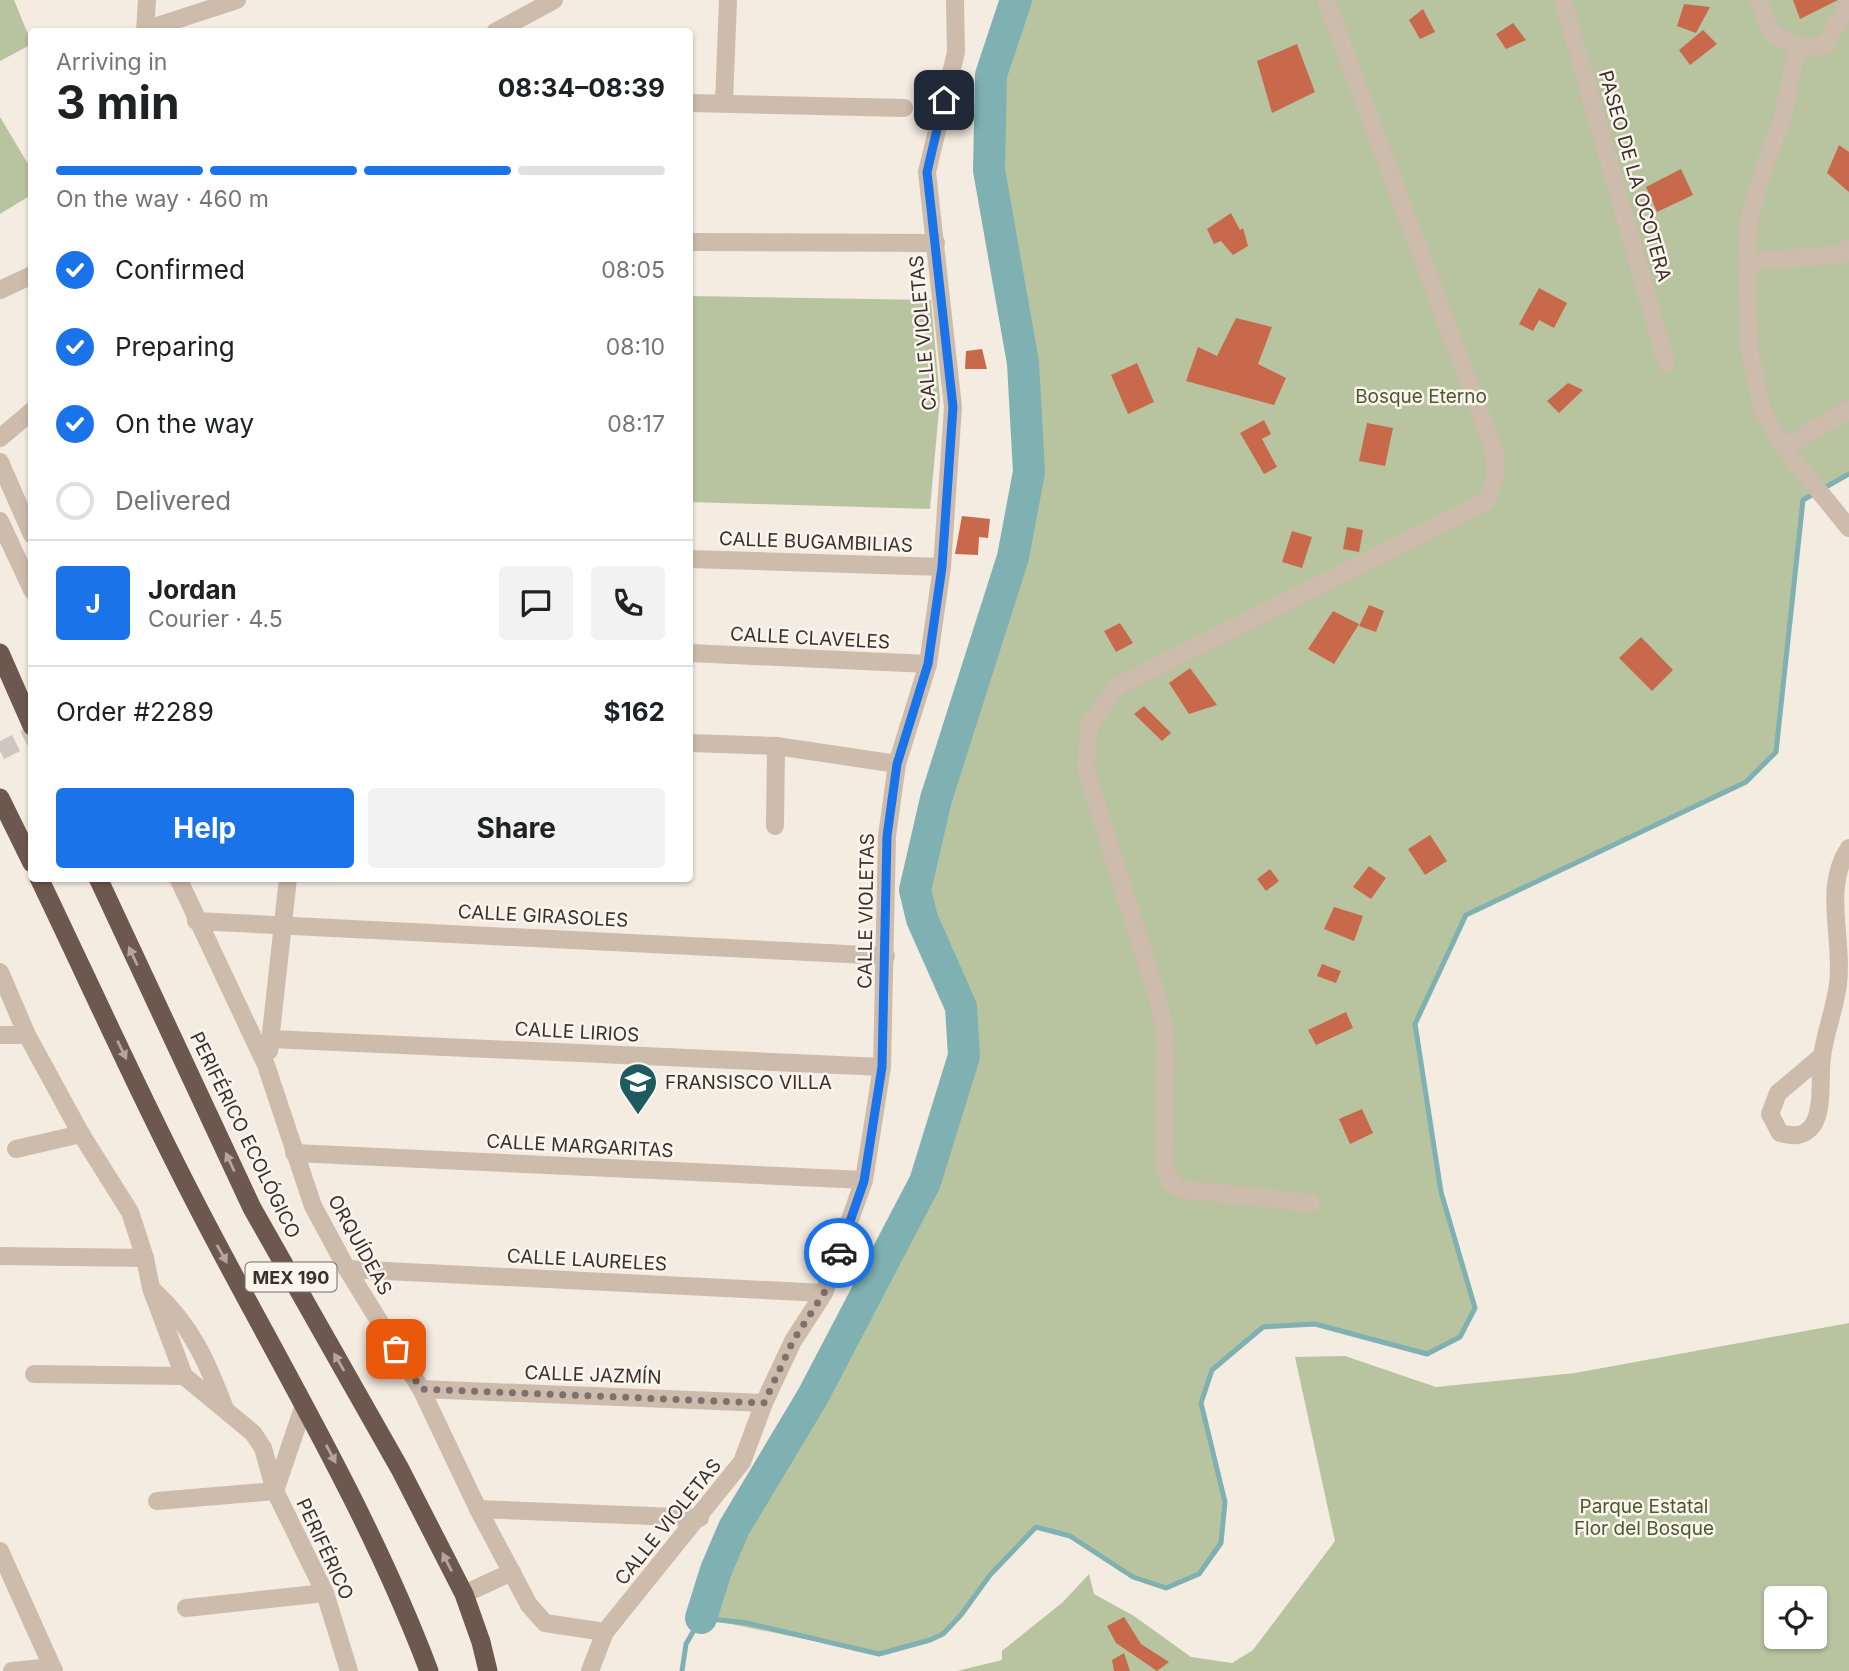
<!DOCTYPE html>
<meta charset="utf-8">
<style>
body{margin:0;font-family:Inter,sans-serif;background:#f2f2f2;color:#202124;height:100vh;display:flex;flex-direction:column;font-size:26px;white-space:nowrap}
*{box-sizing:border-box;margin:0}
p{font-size:23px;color:#757577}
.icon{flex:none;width:38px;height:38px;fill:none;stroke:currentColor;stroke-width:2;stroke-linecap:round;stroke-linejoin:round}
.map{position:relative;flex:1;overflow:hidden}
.drawer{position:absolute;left:28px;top:28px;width:665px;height:854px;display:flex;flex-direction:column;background:#fff;border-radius:7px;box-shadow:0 2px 5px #0004}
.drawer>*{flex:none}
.fabs{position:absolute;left:1764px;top:1586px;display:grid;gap:14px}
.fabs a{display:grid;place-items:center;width:63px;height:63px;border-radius:7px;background:#fff;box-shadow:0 2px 5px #0004;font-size:35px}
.pin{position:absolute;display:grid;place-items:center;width:60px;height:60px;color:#fff;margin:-30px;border-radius:14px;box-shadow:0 4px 10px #0006}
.courier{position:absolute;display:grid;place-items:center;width:70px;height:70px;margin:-35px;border:5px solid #1a73e8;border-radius:50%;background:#fff;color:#222;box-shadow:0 2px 9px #0007}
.head em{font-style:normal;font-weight:700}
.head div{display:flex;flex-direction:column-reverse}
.head{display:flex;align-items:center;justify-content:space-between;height:119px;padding:0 28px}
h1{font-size:46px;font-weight:700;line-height:52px}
.bar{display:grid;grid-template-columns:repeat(4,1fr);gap:10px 7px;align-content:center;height:84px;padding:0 28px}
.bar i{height:9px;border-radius:5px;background:#e0e0e0}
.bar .active{background:#1a73e8}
.bar p{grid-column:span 4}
.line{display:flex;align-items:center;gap:18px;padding:0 28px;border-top:2px solid #e0e0e0}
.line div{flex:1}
.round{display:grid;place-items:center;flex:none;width:74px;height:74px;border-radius:7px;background:#f2f2f2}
ol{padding:0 28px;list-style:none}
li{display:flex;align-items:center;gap:21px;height:77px}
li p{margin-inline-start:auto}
li .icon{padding:7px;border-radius:50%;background:#1a73e8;color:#fff;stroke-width:4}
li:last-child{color:#757577}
li i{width:38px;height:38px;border:4px solid #e0e0e0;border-radius:50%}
.primary-button{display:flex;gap:14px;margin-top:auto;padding:14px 28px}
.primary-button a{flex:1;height:80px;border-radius:7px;background:#1a73e8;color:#fff;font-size:28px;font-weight:700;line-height:80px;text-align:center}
.primary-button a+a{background:#f2f2f2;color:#202124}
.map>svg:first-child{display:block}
.green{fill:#b8c4a0;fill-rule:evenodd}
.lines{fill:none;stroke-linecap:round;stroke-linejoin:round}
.stream{stroke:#7fb0b2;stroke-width:5}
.river{stroke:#7fb0b2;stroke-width:32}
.building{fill:#c8694b}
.minor-tunnel{stroke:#cfc6bd;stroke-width:18;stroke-dasharray:18 9;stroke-linecap:butt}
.minor{stroke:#cdbbac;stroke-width:18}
.trunk{stroke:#6c584f;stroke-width:19}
.oneway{fill:#b4a69e}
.done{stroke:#7c716b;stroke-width:7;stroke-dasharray:0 12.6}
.route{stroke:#1a73e8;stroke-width:9}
.labels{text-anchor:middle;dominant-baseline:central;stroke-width:5;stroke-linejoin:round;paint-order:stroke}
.shield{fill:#fbf5ee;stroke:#756b66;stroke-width:2}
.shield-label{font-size:18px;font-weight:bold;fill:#3b302b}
.street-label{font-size:19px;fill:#3b302b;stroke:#fbf5ee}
.park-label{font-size:19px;fill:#4a5a2e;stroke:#fbf5ee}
.poi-label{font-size:19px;fill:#3b302b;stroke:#fbf5ee;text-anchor:start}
</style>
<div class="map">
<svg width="1849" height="1671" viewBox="0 0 1849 1671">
<rect width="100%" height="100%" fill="#f4ebe1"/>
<!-- green -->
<g class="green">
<path d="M0 0H14L32 44 0 61Z"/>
<path d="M1016 0H1849V474L1803 500 1776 752 1746 782 1466 915 1415 1024 1441 1192 1475 1308 1460 1337 1427 1354 1315 1324 1263 1327 1212 1370 1201 1403 1225 1502 1221 1543 1199 1574 1166 1588 1133 1577 1070 1536 1037 1527 990 1575 961 1615 943 1634 930 1640 879 1654 701 1618 716 1570 734 1528 813 1396 925 1182 964 1056 961 1007 922 919 915 890 936 799 1013 557 1029 472 1023 363 989 170 991 75Z"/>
<path d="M0 117 31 169V195L0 214Z"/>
<path d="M690 296 931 300 940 399 930 509 690 502Z"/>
<path d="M1849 1323V1671H957L1002 1660V1651L1063 1602 1089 1574 1094 1594 1134 1616 1191 1657 1232 1663 1253 1650 1335 1541 1295 1357 1345 1356 1436 1387 1575 1373ZM1776 1598H1815V1636H1776Z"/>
</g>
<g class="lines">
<!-- stream -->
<path class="stream" d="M682 1671 686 1644 701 1618 747 1623 879 1654 930 1640 943 1634 961 1615 990 1575 1036 1527 1070 1536 1133 1577 1166 1588 1199 1574 1221 1543 1225 1502 1201 1403 1212 1370 1263 1327 1315 1324 1427 1354 1460 1337 1475 1308 1441 1192 1415 1024 1466 915 1746 782 1776 752 1803 500 1849 474"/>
<!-- river -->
<path class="river" d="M701 1618 716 1570 734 1528 813 1396 925 1182 964 1056 961 1007 922 919 915 890 936 799 1013 557 1029 472 1023 363 989 170 991 75 1016 0"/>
</g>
<!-- building -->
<g class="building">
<path d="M1793 0H1838L1800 19Z"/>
<path d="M1684 4 1710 7 1696 33 1677 26Z"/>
<path d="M1423 9 1435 32 1420 39 1409 20Z"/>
<path d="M1513 23 1526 40 1506 49 1496 34Z"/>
<path d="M1703 30 1717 44 1690 65 1679 50Z"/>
<path d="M1297 44 1315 92 1272 113 1257 61Z"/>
<path d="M1839 145 1849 152V192L1827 173Z"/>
<path d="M1681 169 1693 195 1657 212 1646 187Z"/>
<path d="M1231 213 1240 230 1243 228 1248 246 1233 255 1221 241 1214 244 1207 229Z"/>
<path d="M1539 288 1567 303 1554 328 1539 320 1533 331 1519 324Z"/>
<path d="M1236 318 1272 327 1258 364 1286 378 1274 405 1186 381 1198 347 1217 356Z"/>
<path d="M982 349 987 369H965L966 351Z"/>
<path d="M1137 363 1154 402 1128 414 1111 375Z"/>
<path d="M1568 383 1583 390 1559 413 1547 401Z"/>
<path d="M1264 420 1271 434 1262 439 1277 467 1264 474 1240 433Z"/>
<path d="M1367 423 1393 428 1385 466 1359 461Z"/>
<path d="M962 516 990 519 988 538 979 537 978 555 955 554Z"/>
<path d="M1347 527 1363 530 1359 552 1343 549Z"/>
<path d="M1292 531 1312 537 1302 568 1282 562Z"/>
<path d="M1369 605 1384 611 1376 632 1359 626Z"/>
<path d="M1333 611 1359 624 1334 664 1308 649Z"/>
<path d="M1120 623 1133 643 1116 652 1104 631Z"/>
<path d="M1641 637 1673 670 1652 691 1619 658Z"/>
<path d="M1190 668 1217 705 1189 714 1169 683Z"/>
<path d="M1144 706 1171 733 1162 741 1134 714Z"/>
<path d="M1430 835 1447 861 1425 875 1408 849Z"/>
<path d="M1369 866 1386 878 1371 899 1353 887Z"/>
<path d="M1270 869 1279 881 1266 891 1257 879Z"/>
<path d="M1334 907 1363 916 1354 941 1324 929Z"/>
<path d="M1322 964 1341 971 1336 983 1317 976Z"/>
<path d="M1346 1012 1353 1028 1316 1045 1308 1030Z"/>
<path d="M1362 1109 1373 1133 1350 1144 1339 1119Z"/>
<path d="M1124 1617 1141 1644 1169 1662 1157 1671 1116 1643 1107 1626Z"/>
<path d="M1124 1653 1130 1671H1114L1112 1660Z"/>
</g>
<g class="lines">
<!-- minor-tunnel -->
<path class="minor-tunnel" d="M0 751 32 735"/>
<!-- minor -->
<g class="minor">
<path d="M1563 0 1666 363"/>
<path d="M1758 0 1771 32 1797 47 1782 121 1766 162 1750 215 1746 262 1750 353 1762 410 1784 448 1849 528"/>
<path d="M145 30 237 0"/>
<path d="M145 32 147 0"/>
<path d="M495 32 554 0"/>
<path d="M1797 47 1824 46 1849 4"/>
<path d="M690 103 904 108"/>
<path d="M724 103 728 0"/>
<path d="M690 242 936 243"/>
<path d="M1746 262 1844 254 1849 248"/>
<path d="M0 290 32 275"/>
<path d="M0 438 32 411"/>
<path d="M1784 448 1849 409"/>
<path d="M0 462 32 535"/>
<path d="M0 521 32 590"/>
<path d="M690 559 942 567"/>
<path d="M690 653 928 664"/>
<path d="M690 743 776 746 897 764"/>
<path d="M775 826 776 746"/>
<path d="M178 878 266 1065 313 1206 347 1269 421 1389 478 1509 529 1605 545 1623 605 1632"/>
<path d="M196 921 886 956"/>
<path d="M0 972 27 1035 81 1134 130 1212 145 1258 151 1288 184 1376 253 1433 263 1448 275 1491 325 1593 349 1671"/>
<path d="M0 1035H27"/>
<path d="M271 1039 882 1067"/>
<path d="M269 1051 288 878"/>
<path d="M1822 1056 1778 1093 1770 1114 1780 1133C1792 1136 1804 1138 1813 1125 1824 1107 1819 1078 1822 1057 1825 1032 1835 1009 1838 984 1844 939 1822 888 1849 848"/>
<path d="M16 1149 81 1134"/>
<path d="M294 1153 864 1180"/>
<path d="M1311 1203 1179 1189 1169 1179 1164 1167 1166 1040 1159 1003 1086 770 1089 725 1117 687 1487 501 1495 477V453L1326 0"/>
<path d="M0 1256 145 1258"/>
<path d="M347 1269 824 1293"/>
<path d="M154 1291C192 1326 207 1362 225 1409"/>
<path d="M34 1374 184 1376"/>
<path d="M421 1389 764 1403"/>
<path d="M275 1491 304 1405"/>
<path d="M157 1501 275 1491"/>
<path d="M478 1509 700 1518"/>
<path d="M0 1551 54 1671"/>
<path d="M464 1594 512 1572"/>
<path d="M186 1608 325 1593"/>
<path d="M12 1671 52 1667"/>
<path d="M590 1671 605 1632 742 1462 764 1403 793 1341 824 1293 864 1180 882 1067 887 836 897 764 928 664 942 567 953 407 927 172 956 52 955 0"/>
</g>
<!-- trunk -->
<g class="trunk">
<path d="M0 653 32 726"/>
<path d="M0 798 32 863"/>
<path d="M39 878C97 999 152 1122 215 1240 290 1382 372 1520 429 1671"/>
<path d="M98 878 252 1208 400 1469 464 1594 481 1642 488 1671"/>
</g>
</g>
<!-- one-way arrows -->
<defs><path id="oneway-solid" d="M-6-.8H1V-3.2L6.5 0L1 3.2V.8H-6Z" transform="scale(1.75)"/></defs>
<g class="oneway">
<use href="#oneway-solid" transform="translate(133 956) rotate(-115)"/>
<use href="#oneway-solid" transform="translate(122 1050) rotate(64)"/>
<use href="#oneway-solid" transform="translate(230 1162) rotate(-115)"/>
<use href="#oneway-solid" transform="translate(222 1254) rotate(61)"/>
<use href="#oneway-solid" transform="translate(339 1362) rotate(-120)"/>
<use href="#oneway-solid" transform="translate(331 1454) rotate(62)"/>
<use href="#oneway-solid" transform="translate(447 1562) rotate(-117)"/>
</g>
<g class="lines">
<!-- done -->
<path class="done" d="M396 1349 421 1389 764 1403 793 1341 824 1293 839 1253"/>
<!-- route -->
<path class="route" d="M839 1253 864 1181 882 1067 887 836 897 764 928 664 942 567 953 407 927 172 944 100"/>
</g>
<!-- icons -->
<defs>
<symbol id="school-pin" viewBox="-11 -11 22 30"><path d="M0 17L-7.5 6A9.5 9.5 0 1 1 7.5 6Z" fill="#1f5a5e" stroke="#fbf5ee"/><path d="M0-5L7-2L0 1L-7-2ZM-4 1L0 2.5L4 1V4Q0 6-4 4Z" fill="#fff"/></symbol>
</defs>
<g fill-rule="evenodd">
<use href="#school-pin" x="616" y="1060" width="44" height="60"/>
</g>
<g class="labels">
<!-- shield labels -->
<rect class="shield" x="245.5" y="1262.5" width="91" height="29" rx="5"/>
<g class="shield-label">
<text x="291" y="1277">MEX 190</text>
</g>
<!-- street labels -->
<g class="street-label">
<text transform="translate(1635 176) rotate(74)">PASEO DE LA OCOTERA</text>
<text transform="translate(923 333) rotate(-95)">CALLE VIOLETAS</text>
<text transform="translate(816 542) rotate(2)">CALLE BUGAMBILIAS</text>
<text transform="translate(810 638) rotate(3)">CALLE CLAVELES</text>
<text transform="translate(866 911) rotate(-89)">CALLE VIOLETAS</text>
<text transform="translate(543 916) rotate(3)">CALLE GIRASOLES</text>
<text transform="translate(577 1032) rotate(3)">CALLE LIRIOS</text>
<text transform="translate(245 1135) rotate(64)">PERIFÉRICO ECOLÓGICO</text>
<text transform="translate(580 1146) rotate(3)">CALLE MARGARITAS</text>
<text transform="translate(360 1245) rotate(61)">ORQUÍDEAS</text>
<text transform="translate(587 1260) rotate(3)">CALLE LAURELES</text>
<text transform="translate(593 1375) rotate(2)">CALLE JAZMÍN</text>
<text transform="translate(668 1522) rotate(-51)">CALLE VIOLETAS</text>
<text transform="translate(325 1549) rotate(65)">PERIFÉRICO</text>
</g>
<!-- park labels -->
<g class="park-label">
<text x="1421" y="396">Bosque Eterno</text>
<text x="1644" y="1506">Parque Estatal<tspan x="1644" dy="22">Flor del Bosque</tspan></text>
</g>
<!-- poi labels -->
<g class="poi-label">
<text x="665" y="1082">FRANSISCO VILLA</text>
</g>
</g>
</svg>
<div class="fabs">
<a><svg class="icon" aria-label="locate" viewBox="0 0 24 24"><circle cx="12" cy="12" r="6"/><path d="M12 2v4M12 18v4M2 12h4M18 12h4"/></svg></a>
</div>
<div class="pin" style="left:396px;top:1349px;background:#ea580c"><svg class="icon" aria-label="bag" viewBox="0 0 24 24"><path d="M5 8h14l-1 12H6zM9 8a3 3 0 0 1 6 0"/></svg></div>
<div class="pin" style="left:944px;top:100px;background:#1f2937"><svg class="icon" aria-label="home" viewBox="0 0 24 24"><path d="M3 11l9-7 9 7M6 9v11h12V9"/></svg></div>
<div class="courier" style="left:839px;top:1253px"><svg class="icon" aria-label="car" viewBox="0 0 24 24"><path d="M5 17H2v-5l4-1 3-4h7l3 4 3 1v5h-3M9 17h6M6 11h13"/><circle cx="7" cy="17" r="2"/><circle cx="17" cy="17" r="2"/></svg></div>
<section class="drawer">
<div class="head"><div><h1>3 min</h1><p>Arriving in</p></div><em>08:34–08:39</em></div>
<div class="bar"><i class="active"></i><i class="active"></i><i class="active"></i><i></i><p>On the way · 460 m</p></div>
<ol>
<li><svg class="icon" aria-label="check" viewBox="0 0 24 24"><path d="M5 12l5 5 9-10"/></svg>Confirmed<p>08:05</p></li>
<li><svg class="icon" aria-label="check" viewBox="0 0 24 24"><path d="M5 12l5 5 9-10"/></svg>Preparing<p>08:10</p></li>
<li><svg class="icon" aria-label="check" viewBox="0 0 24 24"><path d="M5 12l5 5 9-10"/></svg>On the way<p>08:17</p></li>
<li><i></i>Delivered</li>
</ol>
<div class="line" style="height:126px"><b class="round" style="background:#1a73e8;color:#fff">J</b><div><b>Jordan</b><p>Courier · 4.5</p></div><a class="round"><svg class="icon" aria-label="chat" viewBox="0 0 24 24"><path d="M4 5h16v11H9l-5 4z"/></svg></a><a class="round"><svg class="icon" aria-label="phone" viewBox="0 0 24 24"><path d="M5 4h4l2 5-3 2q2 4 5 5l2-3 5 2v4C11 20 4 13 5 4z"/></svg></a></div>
<div class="line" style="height:91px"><div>Order #2289</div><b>$162</b></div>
<div class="primary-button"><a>Help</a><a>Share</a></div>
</section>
</div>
